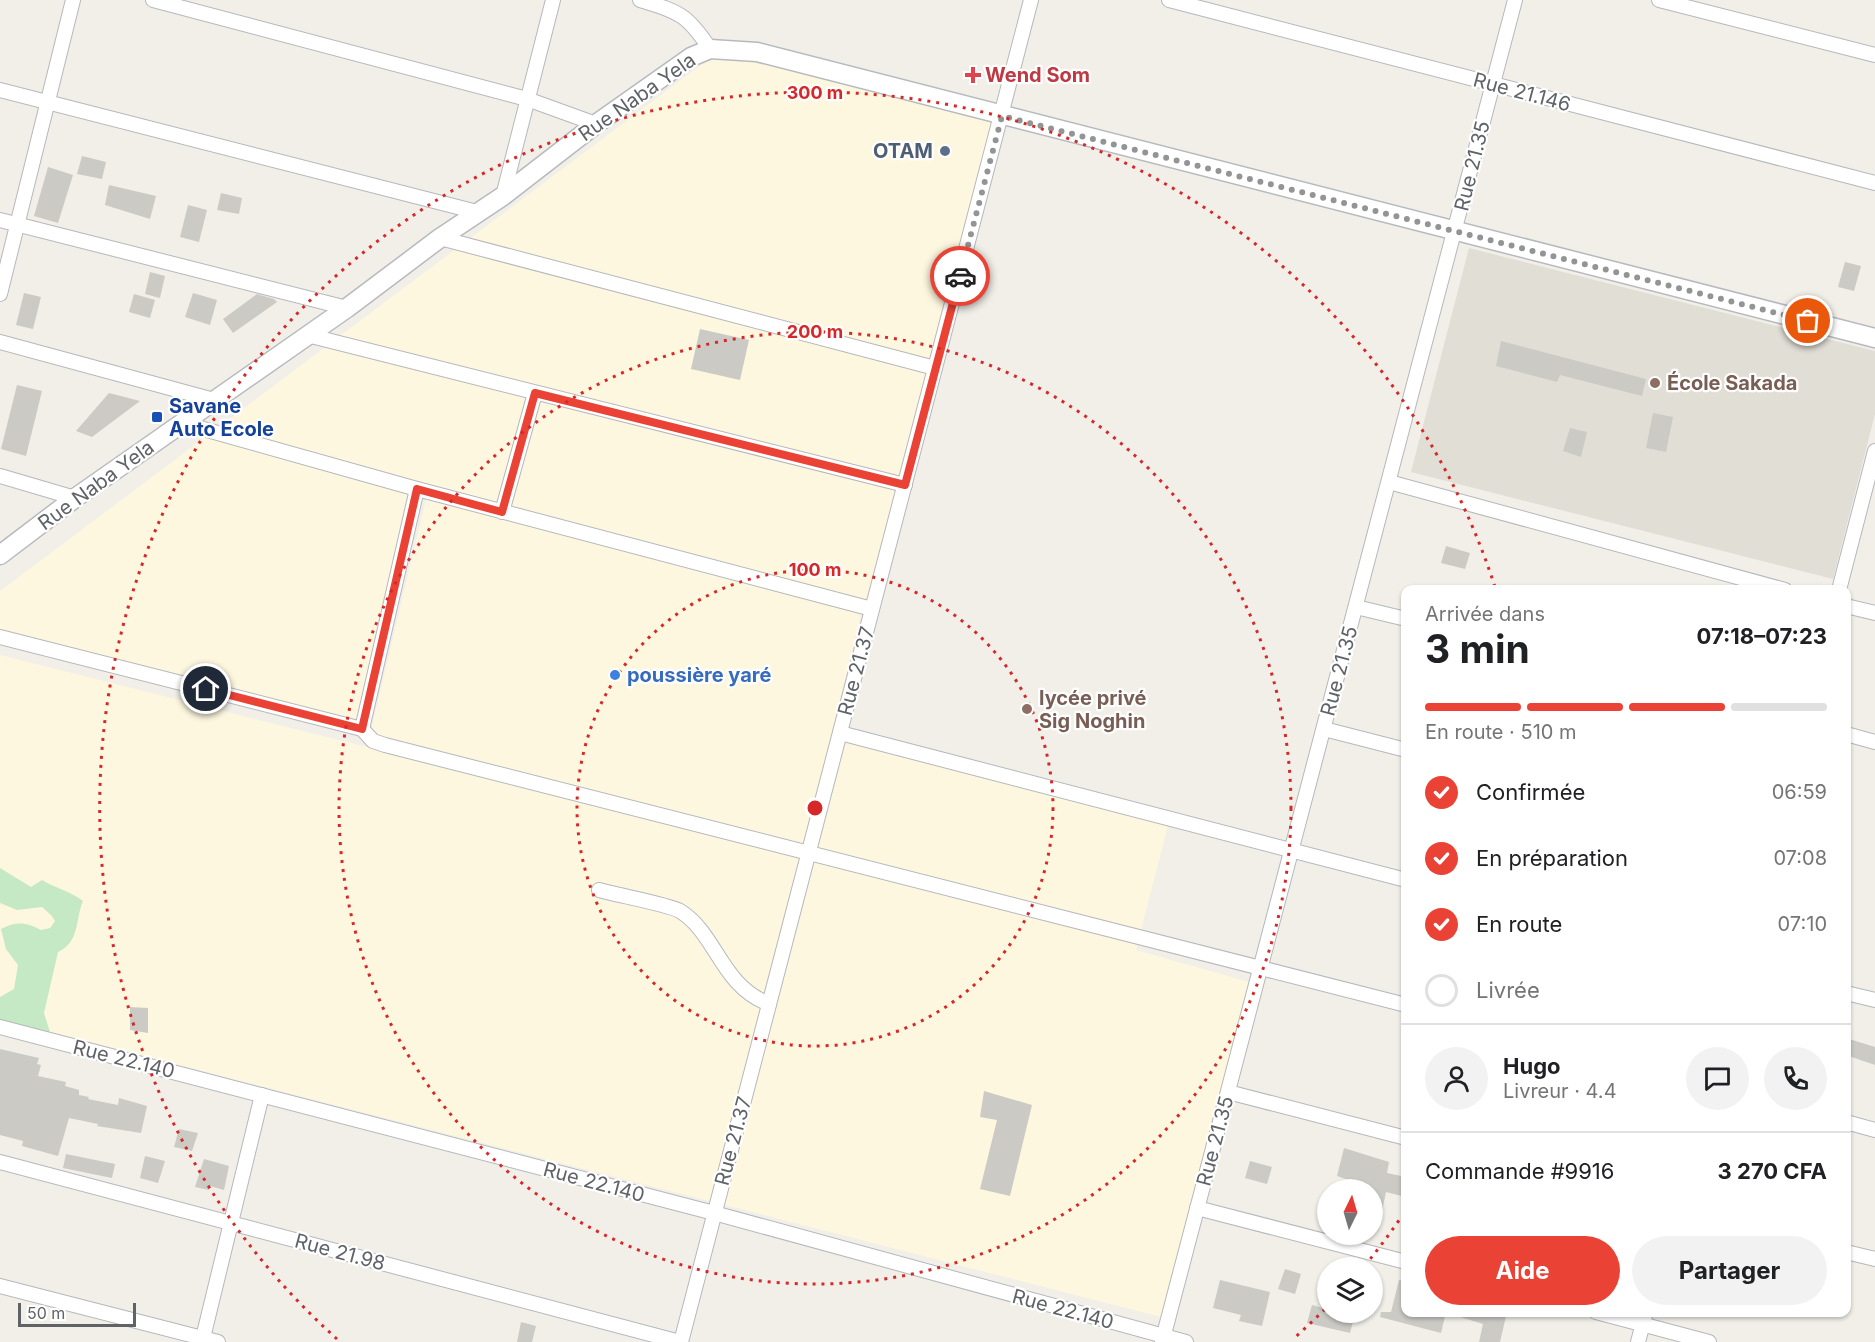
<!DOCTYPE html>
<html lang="fr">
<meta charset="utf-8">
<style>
body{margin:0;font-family:Inter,sans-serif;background:#f2f2f2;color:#202124;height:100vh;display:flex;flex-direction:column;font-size:22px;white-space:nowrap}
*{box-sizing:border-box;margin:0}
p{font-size:20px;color:#757577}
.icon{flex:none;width:33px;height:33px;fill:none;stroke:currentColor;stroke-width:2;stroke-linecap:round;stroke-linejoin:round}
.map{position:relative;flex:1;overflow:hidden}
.details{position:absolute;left:1401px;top:585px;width:450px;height:732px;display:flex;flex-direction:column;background:#fff;border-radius:12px;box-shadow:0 2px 4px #0004}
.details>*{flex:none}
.needle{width:39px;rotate:5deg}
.buttons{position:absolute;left:1317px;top:1179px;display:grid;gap:12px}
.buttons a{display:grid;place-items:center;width:66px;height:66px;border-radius:50%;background:#fff;box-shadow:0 2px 4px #0004;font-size:30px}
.scale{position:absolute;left:18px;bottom:15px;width:118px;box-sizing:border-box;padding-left:6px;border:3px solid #5f6368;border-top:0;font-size:16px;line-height:21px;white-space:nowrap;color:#5f6368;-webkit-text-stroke:4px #fff;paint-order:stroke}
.pin{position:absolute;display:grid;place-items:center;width:51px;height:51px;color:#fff;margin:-26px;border:3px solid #fff;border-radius:50%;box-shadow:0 2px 6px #0007}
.courier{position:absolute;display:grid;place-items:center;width:60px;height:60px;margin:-30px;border:4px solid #ea4335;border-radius:50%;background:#fff;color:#222;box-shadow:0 2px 8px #0007}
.overview em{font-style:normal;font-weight:700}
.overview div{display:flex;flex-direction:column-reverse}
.overview{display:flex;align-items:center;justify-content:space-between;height:102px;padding:0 24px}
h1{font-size:39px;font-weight:700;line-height:45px}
.bar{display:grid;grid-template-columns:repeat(4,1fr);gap:9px 6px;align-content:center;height:72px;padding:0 24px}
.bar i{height:8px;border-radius:4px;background:#e0e0e0}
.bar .selected{background:#ea4335}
.bar p{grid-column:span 4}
.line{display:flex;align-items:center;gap:15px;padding:0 24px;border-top:2px solid #e0e0e0}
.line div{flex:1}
.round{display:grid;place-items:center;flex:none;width:63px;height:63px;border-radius:32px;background:#f2f2f2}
ol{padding:0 24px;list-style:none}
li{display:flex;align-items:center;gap:18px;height:66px}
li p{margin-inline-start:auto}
li .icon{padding:6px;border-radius:50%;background:#ea4335;color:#fff;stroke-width:4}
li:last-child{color:#757577}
li i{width:33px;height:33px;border:3px solid #e0e0e0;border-radius:50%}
.button{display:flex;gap:12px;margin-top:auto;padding:12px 24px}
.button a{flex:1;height:69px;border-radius:36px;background:#ea4335;color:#fff;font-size:24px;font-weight:700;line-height:69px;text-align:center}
.button a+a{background:#f2f2f2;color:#202124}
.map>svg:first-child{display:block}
.commercial{fill:#fef7e0}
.education{fill:#e1ded6}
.green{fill:#c5e8c5}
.building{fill:#cccac5}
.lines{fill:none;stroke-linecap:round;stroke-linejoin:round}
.street-casing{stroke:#b5b8bc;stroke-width:16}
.secondary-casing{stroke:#b6babf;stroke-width:21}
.street{stroke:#fff;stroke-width:14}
.secondary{stroke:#fff;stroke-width:18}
.done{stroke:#929495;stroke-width:6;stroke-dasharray:0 10.8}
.route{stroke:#ea4335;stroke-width:8}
.ring{fill:none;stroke:#d62828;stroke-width:3;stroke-dasharray:3 6}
.health-dot{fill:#e0444e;stroke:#fff;stroke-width:2}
.service-dot{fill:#5c6f8a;stroke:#fff;stroke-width:2}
.education-dot{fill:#8d6e63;stroke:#fff;stroke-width:2}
.transit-dot{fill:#1a4fb4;stroke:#fff;stroke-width:2}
.shop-dot{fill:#3f7fe0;stroke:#fff;stroke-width:2}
.labels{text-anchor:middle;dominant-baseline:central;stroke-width:4.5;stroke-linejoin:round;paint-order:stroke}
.health-label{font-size:20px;font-weight:bold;fill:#be3a42;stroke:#fff;text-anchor:start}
.street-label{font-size:20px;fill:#5f6368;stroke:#fff}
.service-label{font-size:20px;font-weight:bold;fill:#4e5e75;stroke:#fff;text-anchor:end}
.education-label{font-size:20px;font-weight:bold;fill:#785e54;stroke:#fff;text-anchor:start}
.transit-label{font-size:20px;font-weight:bold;fill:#164399;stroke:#fff;text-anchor:start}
.shop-label{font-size:20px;font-weight:bold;fill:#366cbe;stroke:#fff;text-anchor:start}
.centre{fill:#d62828;stroke:#fff;stroke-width:3}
.ring-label{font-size:18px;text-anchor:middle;font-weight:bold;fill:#d62828;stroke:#fff;stroke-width:4.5;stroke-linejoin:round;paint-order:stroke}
</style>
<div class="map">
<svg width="1875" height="1342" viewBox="0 0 1875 1342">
<rect width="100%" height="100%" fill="#f1efe8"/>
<!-- commercial -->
<g class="commercial">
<path d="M721 57 762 62 991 122 869 601 412 482 354 731 0 638V591L705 62Z"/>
<path d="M426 499 861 614 831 736 1168 825 1136 950 1249 982 1165 1318 0 1019V655L367 747Z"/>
</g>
<!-- education -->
<path class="education" d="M1469 248 1875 351V414L1833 579 1411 472Z"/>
<!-- green -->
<path class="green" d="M0 868 31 887 42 880C55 888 70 891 83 901 75 920 80 942 58 952L44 1013 50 1032 28 1031 0 1024V997L14 989 18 965 6 949 1 929C17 921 26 922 41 930L50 928 55 921 51 915 42 907 17 910 0 903Z"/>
<!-- building -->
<g class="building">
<path d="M82 156 106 162 102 179 77 174Z"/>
<path d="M48 167 73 175 58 223 34 216Z"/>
<path d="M109 185 156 196 150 219 105 205Z"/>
<path d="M221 193 242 198 239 214 217 210Z"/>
<path d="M188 205 207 210 199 242 180 237Z"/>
<path d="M1845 262 1861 266 1854 291 1838 287Z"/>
<path d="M150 272 165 276 160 298 145 294Z"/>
<path d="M24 293 41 297 33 329 16 325Z"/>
<path d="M193 293 217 300 210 325 185 317Z"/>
<path d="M134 294 155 300 150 318 129 312Z"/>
<path d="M257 294 274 299 277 302 233 333 223 319Z"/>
<path d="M700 329 749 340 740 380 691 369Z"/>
<path d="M1501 341 1646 379 1642 396 1560 375 1557 382 1496 366Z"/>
<path d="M17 385 42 391 26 456 1 449Z"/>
<path d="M109 393 140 401 92 437 76 431Z"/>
<path d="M1653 413 1673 417 1666 452 1646 448Z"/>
<path d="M1570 428 1587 432 1581 457 1563 451Z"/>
<path d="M1446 546 1470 553 1465 569 1441 563Z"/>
<path d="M130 1007 148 1008V1033L130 1030Z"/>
<path d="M1846 1038 1875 1047V1065L1846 1055Z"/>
<path d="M0 1049 39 1058 37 1064 41 1065 38 1076 66 1082 65 1086 79 1090V1095L89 1097 88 1099 118 1105 119 1098 147 1106 141 1133 97 1126 98 1124 69 1118 58 1156 22 1146 23 1141 0 1135Z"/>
<path d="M984 1091 1032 1105 1010 1196 980 1189 997 1120 980 1117Z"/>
<path d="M179 1129 198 1133 192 1151 174 1147Z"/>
<path d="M1344 1148 1389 1162 1387 1173 1406 1177V1197L1386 1192 1378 1231 1372 1230V1188L1337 1176Z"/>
<path d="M66 1154 115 1164 112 1178 63 1168Z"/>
<path d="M145 1156 165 1161 158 1183 140 1178Z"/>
<path d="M204 1159 229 1166 224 1190 210 1186 209 1190 195 1187Z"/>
<path d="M1250 1161 1272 1167 1267 1184 1245 1178Z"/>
<path d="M1285 1269 1301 1274 1295 1294 1278 1289Z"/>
<path d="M1220 1280 1270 1292 1262 1326 1239 1321 1241 1315 1213 1308Z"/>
<path d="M1399 1280 1406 1281V1312H1446L1441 1333 1380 1317 1381 1312H1391Z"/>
<path d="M1312 1305 1327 1309 1328 1312 1354 1317 1350 1333 1307 1323Z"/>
<path d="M1457 1312H1507L1500 1342H1479L1483 1324 1457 1316Z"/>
<path d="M521 1322 536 1326 532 1342H517Z"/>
</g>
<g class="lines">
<defs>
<g id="street">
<path d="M153 0 527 99 596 124"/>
<path d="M640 0C679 12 687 14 710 49"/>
<path d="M1169 0 1875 183"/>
<path d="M1659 0 1875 55"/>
<path d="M0 90 477 212"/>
<path d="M503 196 553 0"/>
<path d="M0 220 347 308"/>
<path d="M440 238 935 368"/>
<path d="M0 294 73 0"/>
<path d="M307 335 905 485"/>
<path d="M0 342 214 400"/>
<path d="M182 423 417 489 872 609"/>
<path d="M0 476 75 498"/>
<path d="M1389 482 1785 590"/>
<path d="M502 512 535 393"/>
<path d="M1839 590 1875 451"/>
<path d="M1846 606 1875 613"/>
<path d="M1356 607 1406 619"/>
<path d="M0 637 362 729 373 741 385 745 1406 1005"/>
<path d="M362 729 417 489"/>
<path d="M1324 729 1406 750"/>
<path d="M840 733 1406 880"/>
<path d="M1846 734 1875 742"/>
<path d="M599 890C616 895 667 904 680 911 717 934 720 985 769 1004"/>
<path d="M1846 993 1875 1000"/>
<path d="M0 1027 714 1213 1186 1342"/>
<path d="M1228 1092 1406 1138"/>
<path d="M1846 1122 1875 1130"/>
<path d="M0 1162 680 1342"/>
<path d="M1197 1208 1406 1262"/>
<path d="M1846 1252 1875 1259"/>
<path d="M0 1286 218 1342"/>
<path d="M1596 1312 1709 1342"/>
<path d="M202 1342 262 1095"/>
<path d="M681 1342 1031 0"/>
<path d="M1162 1342 1515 0"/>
<path d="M1638 1342 1646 1312"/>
</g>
<path id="secondary" d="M0 555 75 498 347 308 440 238 503 196 596 124 691 57 710 49 757 52 1875 338"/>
</defs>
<!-- street casing -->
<use href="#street" class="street-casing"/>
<!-- secondary casing -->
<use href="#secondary" class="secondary-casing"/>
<!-- street -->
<use href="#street" class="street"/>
<!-- secondary -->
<use href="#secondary" class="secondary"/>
</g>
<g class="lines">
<!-- done -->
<path class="done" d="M960 276 1002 116 1808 321"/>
<!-- route -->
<path class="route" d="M206 689 362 729 417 489 502 512 535 393 905 485 960 276"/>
</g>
<!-- distance rings -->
<g class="ring">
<circle cx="815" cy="808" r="238"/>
<circle cx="815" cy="808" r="476"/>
<path d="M1404 1213A715 715 0 0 1 1367 1263M1325 1309A715 715 0 0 1 1293 1339M337 1339A715 715 0 1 1 1495 587"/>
</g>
<!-- markers -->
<path class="health-dot" d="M970 66h6v6h6v6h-6v6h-6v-6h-6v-6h6z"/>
<circle class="service-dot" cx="945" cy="151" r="6"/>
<g class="education-dot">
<circle cx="1655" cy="383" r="6"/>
<circle cx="1027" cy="709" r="6"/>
</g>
<rect class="transit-dot" x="151" y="411" width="12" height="12" rx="3"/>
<circle class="shop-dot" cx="615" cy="675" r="6"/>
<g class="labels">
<!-- health labels -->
<g class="health-label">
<text x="985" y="75">Wend Som</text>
</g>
<!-- street labels -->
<g class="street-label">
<text transform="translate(1522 92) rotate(15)">Rue 21.146</text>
<text transform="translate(637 97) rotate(-35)">Rue Naba Yela</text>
<text transform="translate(1472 166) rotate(-76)">Rue 21.35</text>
<text transform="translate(96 485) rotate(-36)">Rue Naba Yela</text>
<text transform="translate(856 671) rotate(-75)">Rue 21.37</text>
<text transform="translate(1339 671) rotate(-75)">Rue 21.35</text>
<text transform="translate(124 1059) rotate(14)">Rue 22.140</text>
<text transform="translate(733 1141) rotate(-75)">Rue 21.37</text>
<text transform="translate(1215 1141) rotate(-75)">Rue 21.35</text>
<text transform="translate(594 1182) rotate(15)">Rue 22.140</text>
<text transform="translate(340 1252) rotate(15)">Rue 21.98</text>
<text transform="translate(1063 1309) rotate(15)">Rue 22.140</text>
</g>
<!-- service labels -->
<g class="service-label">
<text x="933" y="151">OTAM</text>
</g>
<!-- education labels -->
<g class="education-label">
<text x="1667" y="383">École Sakada</text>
<text x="1039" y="698">lycée privé<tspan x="1039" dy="23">Sig Noghin</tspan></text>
</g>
<!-- transit labels -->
<g class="transit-label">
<text x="169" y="406">Savane<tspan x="169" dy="23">Auto Ecole</tspan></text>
</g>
<!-- shop labels -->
<g class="shop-label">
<text x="627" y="675">poussière yaré</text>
</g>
</g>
<circle cx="815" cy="808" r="9" class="centre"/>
<g class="ring-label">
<text x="815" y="99">300 m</text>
<text x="815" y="338">200 m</text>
<text x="815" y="576">100 m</text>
</g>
</svg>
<div class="buttons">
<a><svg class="needle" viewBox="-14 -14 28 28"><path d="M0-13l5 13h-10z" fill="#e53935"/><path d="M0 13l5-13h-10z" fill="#757577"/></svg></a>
<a><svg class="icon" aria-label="layers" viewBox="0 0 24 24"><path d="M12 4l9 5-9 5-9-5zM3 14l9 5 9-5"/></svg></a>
</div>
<div class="scale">50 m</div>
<div class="pin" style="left:1808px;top:321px;background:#ea580c"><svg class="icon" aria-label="bag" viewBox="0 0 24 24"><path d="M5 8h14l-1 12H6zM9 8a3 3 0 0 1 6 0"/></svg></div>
<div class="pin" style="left:206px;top:689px;background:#1f2937"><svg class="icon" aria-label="home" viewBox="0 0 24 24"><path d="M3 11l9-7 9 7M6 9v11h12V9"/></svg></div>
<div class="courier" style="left:960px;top:276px"><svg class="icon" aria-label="car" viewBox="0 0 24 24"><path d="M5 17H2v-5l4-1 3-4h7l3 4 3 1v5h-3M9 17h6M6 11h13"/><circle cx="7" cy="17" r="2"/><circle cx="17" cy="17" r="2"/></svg></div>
<section class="details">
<div class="overview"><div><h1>3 min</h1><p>Arrivée dans</p></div><em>07:18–07:23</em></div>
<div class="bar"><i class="selected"></i><i class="selected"></i><i class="selected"></i><i></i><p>En route · 510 m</p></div>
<ol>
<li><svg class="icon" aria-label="check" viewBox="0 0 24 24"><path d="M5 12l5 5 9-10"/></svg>Confirmée<p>06:59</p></li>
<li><svg class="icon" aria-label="check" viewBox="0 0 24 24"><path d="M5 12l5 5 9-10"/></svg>En préparation<p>07:08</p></li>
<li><svg class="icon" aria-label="check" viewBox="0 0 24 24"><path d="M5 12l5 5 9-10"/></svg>En route<p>07:10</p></li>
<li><i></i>Livrée</li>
</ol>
<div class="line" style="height:108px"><a class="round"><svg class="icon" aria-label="person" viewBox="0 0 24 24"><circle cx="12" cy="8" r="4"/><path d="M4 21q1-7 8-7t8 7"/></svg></a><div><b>Hugo</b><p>Livreur · 4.4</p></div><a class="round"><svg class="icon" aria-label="chat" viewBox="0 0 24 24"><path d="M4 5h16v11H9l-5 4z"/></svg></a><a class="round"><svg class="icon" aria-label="phone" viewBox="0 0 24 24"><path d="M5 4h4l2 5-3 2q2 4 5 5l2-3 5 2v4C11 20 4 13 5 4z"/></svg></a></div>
<div class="line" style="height:78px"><div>Commande #9916</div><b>3 270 CFA</b></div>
<div class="button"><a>Aide</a><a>Partager</a></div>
</section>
</div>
